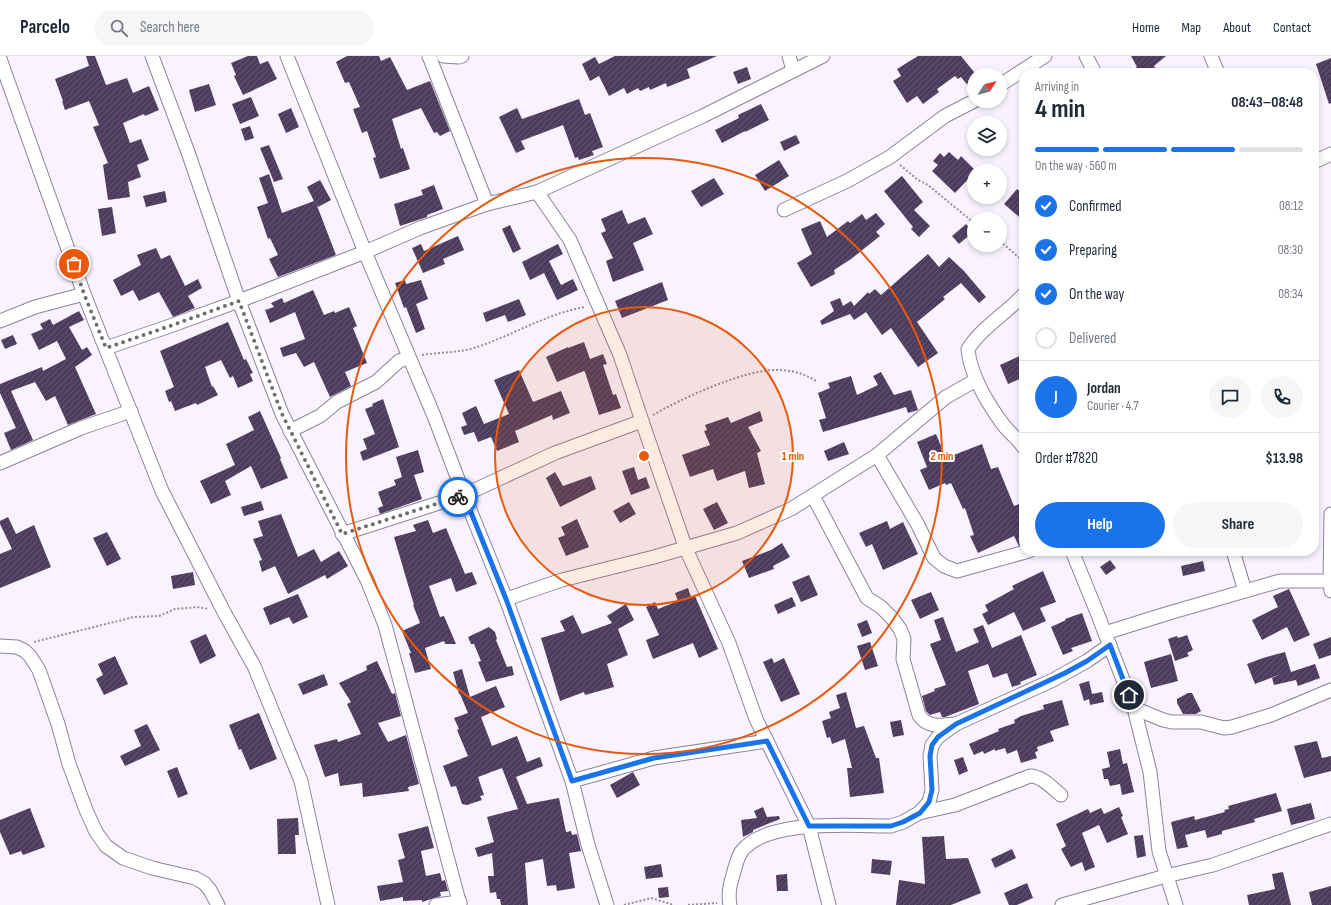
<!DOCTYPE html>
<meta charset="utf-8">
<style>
body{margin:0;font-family:"Sofia Sans Condensed",sans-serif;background:#f6f6f7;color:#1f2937;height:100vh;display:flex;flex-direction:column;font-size:15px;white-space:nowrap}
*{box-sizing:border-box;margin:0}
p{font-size:13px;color:#747a83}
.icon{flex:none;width:22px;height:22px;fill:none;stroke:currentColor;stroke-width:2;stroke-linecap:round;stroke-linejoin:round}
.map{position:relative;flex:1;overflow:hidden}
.sheet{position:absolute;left:1019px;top:12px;width:300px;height:488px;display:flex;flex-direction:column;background:#fff;border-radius:16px;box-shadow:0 2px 6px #0003}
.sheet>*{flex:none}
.needle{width:26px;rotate:54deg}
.fabs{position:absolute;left:967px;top:12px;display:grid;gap:8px}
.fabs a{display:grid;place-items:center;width:40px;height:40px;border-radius:50%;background:#fff;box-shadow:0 2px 6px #0003;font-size:20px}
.pin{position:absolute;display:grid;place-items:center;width:34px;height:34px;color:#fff;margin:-17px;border:2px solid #fff;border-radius:50%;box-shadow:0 1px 4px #0007}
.courier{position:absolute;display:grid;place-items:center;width:40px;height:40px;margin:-20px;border:3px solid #1a73e8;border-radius:50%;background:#fff;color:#222;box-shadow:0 1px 5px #0007}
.summary em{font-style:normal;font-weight:700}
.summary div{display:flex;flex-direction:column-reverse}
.summary{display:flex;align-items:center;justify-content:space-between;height:68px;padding:0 16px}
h1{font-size:26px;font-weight:700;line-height:30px}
.bar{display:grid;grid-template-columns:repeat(4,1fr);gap:6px 4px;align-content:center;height:48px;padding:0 16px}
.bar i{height:5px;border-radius:3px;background:#e0e1e3}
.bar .active{background:#1a73e8}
.bar p{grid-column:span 4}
.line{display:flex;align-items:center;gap:10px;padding:0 16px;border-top:1px solid #e0e1e3}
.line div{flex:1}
.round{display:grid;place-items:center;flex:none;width:42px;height:42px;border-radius:21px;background:#f6f6f7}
ol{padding:0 16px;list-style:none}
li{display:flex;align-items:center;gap:12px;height:44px}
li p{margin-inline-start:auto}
li .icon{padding:4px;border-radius:50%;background:#1a73e8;color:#fff;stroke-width:4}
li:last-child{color:#747a83}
li i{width:22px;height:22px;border:2px solid #e0e1e3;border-radius:50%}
.cta{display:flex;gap:8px;margin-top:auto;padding:8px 16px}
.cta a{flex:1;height:46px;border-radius:24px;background:#1a73e8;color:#fff;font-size:16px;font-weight:700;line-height:46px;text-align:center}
.cta a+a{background:#f6f6f7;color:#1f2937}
header{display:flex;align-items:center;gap:24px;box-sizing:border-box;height:56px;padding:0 20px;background:#fff;border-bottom:1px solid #e0e1e3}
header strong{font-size:19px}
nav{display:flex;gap:22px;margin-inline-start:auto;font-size:14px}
.search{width:280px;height:36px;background:#f6f6f7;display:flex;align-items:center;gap:10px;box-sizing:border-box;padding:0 14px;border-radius:22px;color:#747a83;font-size:15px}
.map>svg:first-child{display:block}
.building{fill:url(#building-hatch)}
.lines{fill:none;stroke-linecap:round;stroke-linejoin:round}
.minor-casing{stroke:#8e819c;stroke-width:15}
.path{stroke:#938e9a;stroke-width:2;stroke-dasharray:2 2;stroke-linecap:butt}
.minor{stroke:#fff;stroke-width:13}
.done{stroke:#716c78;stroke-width:4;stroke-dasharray:0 7.2}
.route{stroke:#1a73e8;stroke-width:5}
.ring{fill:none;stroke:#e8590c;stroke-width:2}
.centre{fill:#e8590c;stroke:#fff;stroke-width:2}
.ring-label{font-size:12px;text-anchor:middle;font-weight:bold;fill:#e8590c;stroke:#fff;stroke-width:4;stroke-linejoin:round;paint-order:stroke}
</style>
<header>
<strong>Parcelo</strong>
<div class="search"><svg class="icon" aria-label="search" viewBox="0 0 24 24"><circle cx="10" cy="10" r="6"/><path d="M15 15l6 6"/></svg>Search here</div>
<nav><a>Home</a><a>Map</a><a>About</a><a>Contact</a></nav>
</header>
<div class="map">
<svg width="1331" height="849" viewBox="0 0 1331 849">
<defs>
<pattern id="building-hatch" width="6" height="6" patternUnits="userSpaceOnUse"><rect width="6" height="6" fill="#4d3c5e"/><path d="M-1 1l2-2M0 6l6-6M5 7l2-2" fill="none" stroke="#645672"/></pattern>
</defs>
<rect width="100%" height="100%" fill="#f8f3ff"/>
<!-- building -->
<g class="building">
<path d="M86 0H95L106 29 127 22 133 37 149 30 159 54 145 60 144 58 123 67 130 87 141 83 149 104 137 109 141 121 128 126 130 141 108 144 103 109 108 107 93 71 99 69 89 45 65 54 62 45H63L55 23 89 10Z"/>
<path d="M248 0H257L260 8 268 5 277 23 243 39 234 20 236 19 231 7Z"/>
<path d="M347 0H379L381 5 390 1 407 34 430 25 450 75 440 80 437 76 434 77 421 52 392 63 401 93 403 92 410 113 380 123 373 102 376 101 367 75 362 77 353 53 360 51 349 26 345 27 336 6Z"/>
<path d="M615 0H717L687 13 690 22 667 31 666 27 650 34 649 31 640 35 638 32 627 38 624 32 609 40 599 20 590 25 582 8 595 1 599 8Z"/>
<path d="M918 0H961L974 16V37L961 21 958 23 955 20 937 33 939 36 923 48 917 40 907 47 893 25 901 20 897 13Z"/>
<path d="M1131 0H1166L1154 10 1158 17H1128L1137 11Z"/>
<path d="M1331 2V47L1329 48 1316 8Z"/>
<path d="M747 11 751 23 738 28 733 16Z"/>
<path d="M209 28 216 49 195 56 189 34Z"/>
<path d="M251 41 259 60 240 68 232 48Z"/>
<path d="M579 43 585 59 590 57 603 91 592 95 594 99 579 104 578 101 575 102 563 69 521 85 525 93 516 97 499 61 517 52 522 63Z"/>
<path d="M761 48 769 64 745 76V75L722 87 715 74 739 62 738 59Z"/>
<path d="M291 52 299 71 286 77 278 58Z"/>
<path d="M250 70 254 82 245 85 241 73Z"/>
<path d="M796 79 800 87 784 95 780 86Z"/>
<path d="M269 89 283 123 274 126 260 92Z"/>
<path d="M949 96 958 104 961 100 976 115H974V117L955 137 932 115 938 109 933 105 940 97 944 101Z"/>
<path d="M779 104 789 120 765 135 755 119Z"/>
<path d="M269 118 282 157 314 145 307 131 320 124 331 144 318 151 316 147 336 199 278 221 269 203 278 199 270 182 268 183 257 151 268 147 259 122Z"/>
<path d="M902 120 923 146 914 154 930 170 919 181 911 173 913 171 884 135Z"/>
<path d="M714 122 724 138 701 151 691 135Z"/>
<path d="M434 129 443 153 427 159V161L400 170 394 148 423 139 421 134Z"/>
<path d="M1017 133 1024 139V165L1004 148Z"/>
<path d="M165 135 167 146 146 151 143 140Z"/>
<path d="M112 151 116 177 102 180 98 153Z"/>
<path d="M622 154 628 168 645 161 653 178 633 187 644 214 613 226 606 205 613 202 601 177 606 175 601 163Z"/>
<path d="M876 157 885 168 876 176 880 180 851 203 834 214 835 218 811 231 797 207 812 198 801 173 820 165 827 181 848 165 850 167 862 158 866 164Z"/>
<path d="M966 168 973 176 959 188 952 180Z"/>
<path d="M510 169 521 193 513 197 502 173Z"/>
<path d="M458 180 464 194 443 203 445 208 423 217 412 192 421 188 424 195Z"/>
<path d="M558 188 563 198 549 205 561 229 573 223 578 234 557 244 544 217 530 224 522 206Z"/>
<path d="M156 192 161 203 170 199 185 230 198 223 202 232 188 240 195 252 173 261 159 236 139 245 133 234 121 240 113 224 141 209 137 199Z"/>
<path d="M928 198 939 211 949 201 964 215 986 241 979 247 961 227 943 241 945 243 917 266 938 297 918 311 891 272 882 279 866 256 854 264 850 258 822 269 820 265 834 255 830 246 840 242 843 250 851 245 854 250 868 236 869 238 875 233 881 239Z"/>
<path d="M405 224 406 228 421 224 428 243 416 248 425 273 416 277 406 251 404 252 395 227Z"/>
<path d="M662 226 668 244 622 262 615 245Z"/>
<path d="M313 234 324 259 334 255 335 257 349 251 357 270 353 272 367 307 345 316 351 330 330 341 314 306 304 311 296 297 283 301 280 292 305 283 295 256 270 267 265 254 274 251 271 247 282 242 284 247Z"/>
<path d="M519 243 526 259 508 266 505 259 486 266 483 257Z"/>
<path d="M79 255 84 264 69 271 82 294 87 291 92 299 75 311 96 358 68 369 55 340 46 345 35 326 11 335 33 384 11 394 4 377 16 372 0 337V328L42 311 43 315 66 303 57 285 39 294 31 278 43 273 40 268 50 263 53 269Z"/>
<path d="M228 266 244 304 246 303 253 317 250 318 253 325 238 332 233 320 230 322 221 304 205 311 212 331 213 330 218 339 197 349 196 347 175 355 171 345 169 346 165 335 174 331 160 295Z"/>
<path d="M13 279 17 288 5 293 1 284Z"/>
<path d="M584 286 590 303 603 298 607 308 603 309 613 339 616 338 621 352 599 359 585 316 584 315 557 326 546 301 568 291V292Z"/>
<path d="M1024 298V321L1008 328 1000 309Z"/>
<path d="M519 314 533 346 561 335 570 357 553 364 552 359 515 375 519 386 497 395 491 381 478 386 474 376 464 379 461 371 467 369 462 357 476 350 484 368 509 358 494 324Z"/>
<path d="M881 316 894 339 911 334 918 354 908 357 906 351 823 376 819 364 826 362 818 337 830 332 828 327 851 320 857 339 878 329 873 320Z"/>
<path d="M383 343 399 391 363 405 360 396 367 393 363 383 375 378 365 353 373 350 372 348Z"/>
<path d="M260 355 281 402 280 403 288 422 261 433 251 410 225 425 231 439 211 448 200 425 235 409 226 388 254 374 248 361Z"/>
<path d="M760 355 763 365 748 371 761 395 757 397 765 428 749 432 745 415 717 425 713 413 690 421 682 399 710 389 704 375 707 374 705 369 728 361 731 367Z"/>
<path d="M936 378 946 402 982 388 991 413 998 411 1014 450 1024 446V468L1021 470 1024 477V488L1019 490 1014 480 978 497 970 480 974 479 965 452 963 453 951 427 946 429 945 427 929 434 920 414 927 411 917 386Z"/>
<path d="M844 386 849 398 828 405 824 395Z"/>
<path d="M418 394 424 416 414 419 422 443 380 458 378 452 383 450 378 436 396 429 394 424 402 421 396 401Z"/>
<path d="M634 411 638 424 646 421 650 432 631 439 622 415Z"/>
<path d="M555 416 563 430 591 420 596 433 560 451 546 422Z"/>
<path d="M261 445 264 454 244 460 241 451Z"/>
<path d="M629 446 636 458 620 467 613 455Z"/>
<path d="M717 446 728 467 714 474 703 453Z"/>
<path d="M281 458 298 501 314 493 321 506 339 495 348 510 327 523 325 519 288 538 275 510 262 516 259 505 262 504 253 483 263 480 258 465Z"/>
<path d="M8 461 16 478 34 469 51 511 0 532V498L12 493 0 468V465Z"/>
<path d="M577 463 589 491 566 500 558 482 565 479 561 471Z"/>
<path d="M428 464 433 477 446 472 465 518 472 516 477 528 456 536 451 522 429 530 440 561 444 560 456 588H445L444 585 425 592 431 613 415 617 409 597H411L402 575 420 567 413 549H414L394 481 416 475 413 469Z"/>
<path d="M887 465 890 473 903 466 918 498 883 514 872 488 866 491 859 477Z"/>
<path d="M107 476 121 503 107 510 93 482Z"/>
<path d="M782 487 790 501 773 510 774 513 749 522 742 505 771 494Z"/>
<path d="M1110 504 1116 512 1106 519 1100 511Z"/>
<path d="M1203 505 1205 515 1183 520 1181 510Z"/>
<path d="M1043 515 1056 546 1040 552 1046 565 1023 575 1014 556 988 569 982 558 988 555 985 549 1014 533 1012 530Z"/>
<path d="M193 516 195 529 173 533 171 520Z"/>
<path d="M809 519 818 539 801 546 792 526Z"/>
<path d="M688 532 691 541 695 540 718 593 699 602 693 587 653 603 646 584 659 579 646 551 655 546 658 553 678 545 675 537Z"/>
<path d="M1289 533 1310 579 1294 586 1287 571 1262 584 1252 564 1278 551 1273 540Z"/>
<path d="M931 536 939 554 920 563 911 544Z"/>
<path d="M298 538 308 561 293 568 289 561 270 569 263 552Z"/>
<path d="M792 541 796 550 778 558 774 549Z"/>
<path d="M626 548 634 564 618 573 628 599 607 608 614 631 585 639 584 636 560 645 541 582 565 575 560 565 573 559 582 578 612 567 607 560Z"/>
<path d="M1082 557 1092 585 1071 592 1073 595 1063 599 1051 571 1066 564 1065 563Z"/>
<path d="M943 561 956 596 979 586 973 573 983 569 992 592 1021 579 1037 619 1020 626 1021 628 1012 631 1007 617 993 622 988 608 968 615 979 648 945 661H942L940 656 930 659 926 655 922 640 935 635 934 633 946 629 930 588 941 584 934 564Z"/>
<path d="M867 564 872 577 862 581 857 568Z"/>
<path d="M489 571 495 576 497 583 496 584 507 611 512 610 514 619 486 626 478 606 481 605 474 588H471L468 581Z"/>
<path d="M206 578 216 600 200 608 190 585Z"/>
<path d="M1187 579 1193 594 1187 597 1189 600 1175 605 1168 583 1177 580 1178 582Z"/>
<path d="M1331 581V599L1319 603 1313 588Z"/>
<path d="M870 586 878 610 865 614 857 590Z"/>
<path d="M1285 596 1291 616 1315 608 1320 622 1298 630 1296 624 1274 629 1272 622 1281 618 1255 628 1247 608 1263 602Z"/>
<path d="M1171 598 1178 625 1151 632 1144 606Z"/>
<path d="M115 600 128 628 104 639 96 623 103 619 98 608Z"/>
<path d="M772 602 774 607 784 602 800 638 781 646 763 606Z"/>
<path d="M377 605 392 638 395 637 401 660 378 667 388 686 406 679 419 728 408 731 409 735 363 741 362 727 340 730 338 717 325 721 314 689 337 683 338 686 361 678 347 648 351 646 339 627 367 614 366 610Z"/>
<path d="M462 613 470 641 496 630 505 651 481 661 492 690 517 680 527 706 540 701 543 710 516 721 527 748 559 742 566 776 571 775 572 779 577 778 581 795 569 797 575 832 557 835 556 829 547 830 543 803 525 807 528 849H501L500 843H497L496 836 490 837 488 820H494L492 797 478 801 475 792 494 786 487 761 518 753 502 712 478 721 484 739 480 740 482 744 467 749 462 748 456 730 451 731 443 710 468 700 457 674 459 673 454 662 468 657 460 638H459L453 616Z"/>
<path d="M324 618 328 629 303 639 298 628Z"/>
<path d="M1089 625 1092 638 1102 636 1104 646 1090 649 1089 643 1084 645 1079 628Z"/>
<path d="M846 636 856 672 864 670 876 702H879L884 737 850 741 847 712H852L845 683 832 688 830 681 827 682 822 665 831 662 829 656 840 652 836 639Z"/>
<path d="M1188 637H1192L1201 655 1196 658H1183L1177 647V643Z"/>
<path d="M1062 644 1069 669 1050 675 1054 685 1037 691 1038 695 1035 696 1037 702 1021 707 1017 694 1007 698 1005 692 995 695V693L984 698 983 695 974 699 969 688 999 675 998 673 1015 667 1014 664 1021 660 1044 653 1043 649Z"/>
<path d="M259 657 277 703 250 714 241 693 239 694 229 669Z"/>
<path d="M901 664 904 679 893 681 890 666Z"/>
<path d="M147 668 160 694 125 710 120 700 141 690 134 674Z"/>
<path d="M1317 685 1322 702 1331 700V715L1304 722 1294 690Z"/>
<path d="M1120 693 1123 708 1127 707 1134 736 1122 739 1120 728 1110 730 1108 723H1104L1102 713 1110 711 1107 696Z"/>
<path d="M963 701 968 715 959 719 954 704Z"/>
<path d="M177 711 188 738 178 742 167 715Z"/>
<path d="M633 716 640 729 617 742 610 729Z"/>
<path d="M1276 737 1282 755 1254 763 1255 766 1222 775V778L1207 782 1205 774 1185 779 1188 791 1177 793 1171 766 1194 760 1195 764 1225 756 1224 754 1229 753 1228 750Z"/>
<path d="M1311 747 1315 763 1291 769 1287 753Z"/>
<path d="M763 751 767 761 779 760 780 763 753 774V776L743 781 741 764 757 762 754 755Z"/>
<path d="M1119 751 1123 760 1121 761 1128 778 1107 787 1099 769 1082 777 1095 811 1085 815 1082 806 1071 811 1061 793 1066 790 1056 768 1088 753 1090 757 1101 752 1104 758Z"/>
<path d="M30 752 45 791 23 799 21 795 10 799 0 776V764Z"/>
<path d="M298 762 299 779H295L296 798H278L277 763Z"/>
<path d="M428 770 434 792 421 795 426 820 440 817 442 825 445 824 448 835 440 836 441 840 422 846V844L403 845V841L380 845 377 830 403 826 398 804 405 802 398 778Z"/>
<path d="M1143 779 1146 800 1137 802 1134 780Z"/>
<path d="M944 780 946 803 968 802 981 837 951 849H896L899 824 925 828 922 781Z"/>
<path d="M1012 793 1016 802 995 812 991 803Z"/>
<path d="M872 803 892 805 890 819 871 817Z"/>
<path d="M661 808 663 821 646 823 644 811Z"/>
<path d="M1283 816 1291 849H1249L1247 839 1275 833 1272 818Z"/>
<path d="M787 818 788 835H777L776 819Z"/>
<path d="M1027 827 1033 842 1017 849H1009L1004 837Z"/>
<path d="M1331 830V849H1312L1309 836Z"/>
<path d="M668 831 669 841 659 842 658 832Z"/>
</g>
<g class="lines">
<defs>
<g id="minor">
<path d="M152 0 188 96 239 245 282 358 367 524 385 569 460 849"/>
<path d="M287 0 365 196 434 360 464 439 506 543 572 725 588 789 607 849"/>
<path d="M429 0 487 148"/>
<path d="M443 0 459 1 462 0"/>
<path d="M789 0 793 14"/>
<path d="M1086 0 1095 17"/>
<path d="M1211 0 1218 17"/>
<path d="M0 3 84 238 162 435 225 558 254 610 301 725 328 849"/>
<path d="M1000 29 1045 0"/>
<path d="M1314 106 1331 98"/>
<path d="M537 136 570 184 620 299 642 365 686 493 729 587 756 663 809 770 829 849"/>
<path d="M784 154 847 125 890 101 945 60 974 45"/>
<path d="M1024 238C1007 257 982 271 968 293 970 319 989 350 1005 371 1011 378 1019 384 1024 392"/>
<path d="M0 265 35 251 84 238"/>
<path d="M106 292 170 270 239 245 365 196 420 172 487 148 537 136 703 60 823 0"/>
<path d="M290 375 320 360 337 346 376 326 399 305 409 302"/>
<path d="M877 399 918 469 934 502 944 510 957 515 1029 495"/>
<path d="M0 407 81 372 131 355"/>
<path d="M813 440 867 542 881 551 892 562 900 573 904 583 903 603 919 659C928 673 942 669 956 668"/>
<path d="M1331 458 1330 525 1331 535"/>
<path d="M342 478 464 439 555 397 642 365"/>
<path d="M1072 495 1096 554 1134 652 1150 716 1159 795 1176 849"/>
<path d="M1233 495 1245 535"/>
<path d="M506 543 562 524 654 501 737 477 791 453 877 399 946 341 976 324"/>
<path d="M1105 577 1169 557 1280 525H1330"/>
<path d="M0 590 17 591 25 595 30 600 39 614 58 668 69 708 86 754 96 776 106 790 123 802 152 812 195 822 204 827 210 834 218 849"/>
<path d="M1134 652 1163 664 1172 666H1201L1224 672 1232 671 1271 659 1331 634"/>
<path d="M572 725 654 702 767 685"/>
<path d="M919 757 955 749 1030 720C1042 720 1052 732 1061 739"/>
<path d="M436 849 460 846"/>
<path d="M730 849C728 839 730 828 733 819 735 811 737 803 741 796 766 762 853 770 891 770L903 766 919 757 929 746 932 734 930 700 932 689 938 681 956 668 1053 624 1087 605 1110 589"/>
<path d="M1062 849 1166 820 1213 809 1331 768"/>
</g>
</defs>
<!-- minor casing -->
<use href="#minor" class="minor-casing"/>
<!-- path -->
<g class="path">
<path d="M900 109 918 124 928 129 974 167"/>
<path d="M1000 185 1024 206"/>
<path d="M422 299C439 296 458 297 474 292 512 280 545 258 585 251"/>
<path d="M653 359C680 343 746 313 776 314 792 314 803 317 816 325"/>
<path d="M34 586 134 561 159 560 175 553 197 551 209 553"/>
<path d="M624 849 651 842 674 849"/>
<path d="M688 849 717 847"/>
</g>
<!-- minor -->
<use href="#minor" class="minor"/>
</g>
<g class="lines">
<!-- done -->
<path class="done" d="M74 208 84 238 106 292 170 270 239 245 282 358 342 478 458 441"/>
<!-- route -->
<path class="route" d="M458 441 464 439 506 543 572 725 654 702 767 685 809 770H891L903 766 920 757 929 746 932 734 930 700 932 689 938 681 956 668 1065 617 1087 605 1110 589 1129 639"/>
</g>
<!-- distance rings -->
<circle cx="644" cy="400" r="149" fill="#e8590c" fill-opacity=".12"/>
<g class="ring">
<circle cx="644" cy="400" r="149"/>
<circle cx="644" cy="400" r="298"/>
</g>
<circle cx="644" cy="400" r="6" class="centre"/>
<g class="ring-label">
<text x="793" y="404">1 min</text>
<text x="942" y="404">2 min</text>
</g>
</svg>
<div class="fabs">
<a><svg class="needle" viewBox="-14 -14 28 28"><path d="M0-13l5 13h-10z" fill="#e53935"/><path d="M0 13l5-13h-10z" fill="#747a83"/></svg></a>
<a><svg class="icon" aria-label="layers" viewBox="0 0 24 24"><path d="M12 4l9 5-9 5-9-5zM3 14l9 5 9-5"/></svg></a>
<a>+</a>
<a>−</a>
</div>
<div class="pin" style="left:74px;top:208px;background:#ea580c"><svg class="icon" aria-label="bag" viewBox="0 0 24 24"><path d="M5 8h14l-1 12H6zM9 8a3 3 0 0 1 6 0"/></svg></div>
<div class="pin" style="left:1129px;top:639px;background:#1f2937"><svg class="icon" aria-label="home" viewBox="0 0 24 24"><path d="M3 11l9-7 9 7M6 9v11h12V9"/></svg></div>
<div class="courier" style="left:458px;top:441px"><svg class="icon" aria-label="bike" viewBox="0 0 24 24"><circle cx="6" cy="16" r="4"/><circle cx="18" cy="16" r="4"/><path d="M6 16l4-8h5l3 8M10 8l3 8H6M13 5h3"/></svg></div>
<section class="sheet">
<div class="summary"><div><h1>4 min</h1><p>Arriving in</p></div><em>08:43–08:48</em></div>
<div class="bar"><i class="active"></i><i class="active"></i><i class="active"></i><i></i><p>On the way · 560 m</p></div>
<ol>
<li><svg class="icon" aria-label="check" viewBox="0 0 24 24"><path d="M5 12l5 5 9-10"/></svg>Confirmed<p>08:12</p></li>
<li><svg class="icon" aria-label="check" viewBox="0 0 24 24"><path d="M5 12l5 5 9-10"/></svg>Preparing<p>08:30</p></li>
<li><svg class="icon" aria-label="check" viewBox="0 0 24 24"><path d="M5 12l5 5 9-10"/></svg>On the way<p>08:34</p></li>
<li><i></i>Delivered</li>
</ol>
<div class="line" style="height:72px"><b class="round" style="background:#1a73e8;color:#fff">J</b><div><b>Jordan</b><p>Courier · 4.7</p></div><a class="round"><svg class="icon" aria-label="chat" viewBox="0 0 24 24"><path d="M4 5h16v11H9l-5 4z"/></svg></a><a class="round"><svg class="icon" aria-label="phone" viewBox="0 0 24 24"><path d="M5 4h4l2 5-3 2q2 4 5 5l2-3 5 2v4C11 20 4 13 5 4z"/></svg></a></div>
<div class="line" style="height:52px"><div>Order #7820</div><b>$13.98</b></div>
<div class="cta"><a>Help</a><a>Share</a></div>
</section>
</div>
